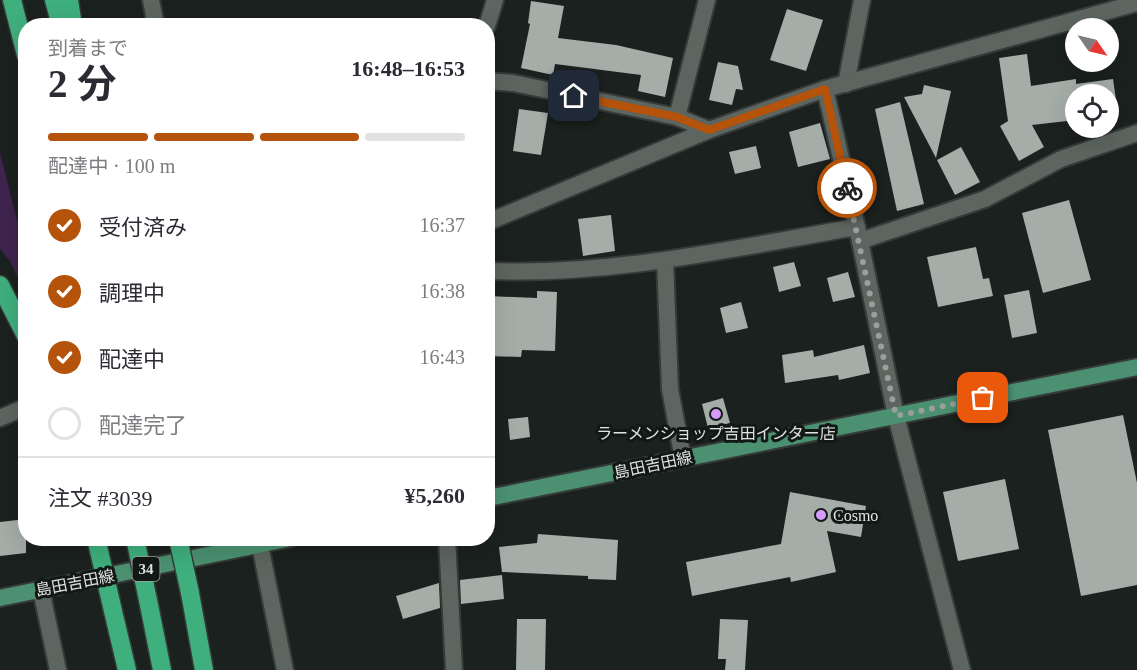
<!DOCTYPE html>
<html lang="ja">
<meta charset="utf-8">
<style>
body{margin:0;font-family:"Times New Roman","Noto Sans JP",serif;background:#f2f2f3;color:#2b2b33;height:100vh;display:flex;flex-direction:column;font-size:22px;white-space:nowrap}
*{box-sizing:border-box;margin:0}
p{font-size:20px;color:#7c7c81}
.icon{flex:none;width:33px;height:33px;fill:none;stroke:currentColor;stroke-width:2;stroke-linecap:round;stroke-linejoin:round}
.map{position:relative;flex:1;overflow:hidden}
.drawer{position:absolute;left:18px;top:18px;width:477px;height:528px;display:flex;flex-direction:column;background:#fff;border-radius:24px;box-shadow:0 6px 24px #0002}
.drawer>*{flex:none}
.needle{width:39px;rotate:124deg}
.fabs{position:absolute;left:1065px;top:18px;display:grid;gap:12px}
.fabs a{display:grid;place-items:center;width:54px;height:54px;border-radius:50%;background:#fff;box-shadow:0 6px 24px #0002;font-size:30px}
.pin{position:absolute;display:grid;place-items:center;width:51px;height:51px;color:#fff;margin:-26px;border-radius:12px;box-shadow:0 3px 9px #0006}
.courier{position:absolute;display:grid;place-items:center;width:60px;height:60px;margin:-30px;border:4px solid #b45309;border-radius:50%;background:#fff;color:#222;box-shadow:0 2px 8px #0007}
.head em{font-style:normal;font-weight:700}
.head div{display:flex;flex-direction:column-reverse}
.head{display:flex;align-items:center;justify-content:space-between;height:102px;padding:0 30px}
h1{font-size:39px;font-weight:700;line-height:45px}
.bar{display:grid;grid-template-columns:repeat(4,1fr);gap:9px 6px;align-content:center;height:72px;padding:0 30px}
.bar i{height:8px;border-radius:4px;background:#e1e1e2}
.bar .selected{background:#b45309}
.bar p{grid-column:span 4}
.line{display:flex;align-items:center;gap:15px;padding:0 30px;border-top:2px solid #e1e1e2}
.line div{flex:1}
ol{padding:0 30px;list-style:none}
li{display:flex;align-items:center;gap:18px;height:66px}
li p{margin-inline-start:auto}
li .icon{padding:6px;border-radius:50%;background:#b45309;color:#fff;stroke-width:4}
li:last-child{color:#7c7c81}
li i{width:33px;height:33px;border:3px solid #e1e1e2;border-radius:50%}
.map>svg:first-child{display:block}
.green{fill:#3f244f}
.building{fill:#a4ada8}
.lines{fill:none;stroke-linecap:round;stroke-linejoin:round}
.minor-casing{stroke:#363a38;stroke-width:20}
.tertiary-casing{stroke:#363a38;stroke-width:20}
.primary-casing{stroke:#363a38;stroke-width:20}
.motorway-casing{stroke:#363a38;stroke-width:21}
.minor{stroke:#5d6560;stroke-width:16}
.tertiary{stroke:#5d6560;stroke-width:16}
.primary{stroke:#4b9171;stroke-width:16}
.motorway{stroke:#3faf7d;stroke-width:18}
.motorway-bridge-casing{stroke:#363a38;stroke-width:21;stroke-linecap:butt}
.motorway-bridge{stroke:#3faf7d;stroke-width:18}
.done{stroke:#9a9e9c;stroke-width:6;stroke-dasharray:0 10.8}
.route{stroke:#b45309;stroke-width:8}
.poi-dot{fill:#d69bfa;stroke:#121815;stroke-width:2}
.labels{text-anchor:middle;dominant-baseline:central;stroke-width:6;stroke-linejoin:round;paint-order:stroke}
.shield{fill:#121815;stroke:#a1a5a3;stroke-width:1.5}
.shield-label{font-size:15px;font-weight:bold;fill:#dee2e0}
.poi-label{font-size:16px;fill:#dee2e0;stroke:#121815}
.street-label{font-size:16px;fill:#dee2e0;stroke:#121815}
</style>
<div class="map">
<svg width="1137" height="670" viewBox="0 0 1137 670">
<rect width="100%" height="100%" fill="#1b211e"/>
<!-- green -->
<path class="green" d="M0 152 25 252V292L10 261 0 249Z"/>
<!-- building -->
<g class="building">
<path d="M531 1 564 6 558 38 616 45 673 58 665 97 638 91 641 75 555 64 553 75 521 68 530 24 528 23Z"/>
<path d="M787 9 823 20 806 71 770 60Z"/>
<path d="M1027 54 1031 86 1076 79V84L1113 79 1118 114 1108 115V94H1076V120L1032 125 1044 147 1019 161 1000 126 1008 121 999 58Z"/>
<path d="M718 62 738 66 743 90 736 89 732 105 709 100Z"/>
<path d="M924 85 951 91 936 158 904 97 922 94Z"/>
<path d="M900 102 924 204 897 211 875 109Z"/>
<path d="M519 109 548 113 541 155 513 151Z"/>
<path d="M820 123 830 159 798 167 789 132Z"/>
<path d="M756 146 761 168 735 174 729 152Z"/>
<path d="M961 147 980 182 955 195 937 160Z"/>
<path d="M1069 200 1091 280 1043 293 1022 213Z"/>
<path d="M611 215 615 251 583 256 578 219Z"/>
<path d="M976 247 983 279 989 278 993 296 938 307 927 257Z"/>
<path d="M794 262 801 286 779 292 773 267Z"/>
<path d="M848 272 855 297 833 302 827 278Z"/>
<path d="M1029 290 1037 333 1012 338 1004 295Z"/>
<path d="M537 291 557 292 555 351 522 350 521 357 488 356V296L537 298Z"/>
<path d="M741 302 748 328 726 333 720 308Z"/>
<path d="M864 345 870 373 839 380 838 375 785 383 782 355 813 350 814 357Z"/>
<path d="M723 398 730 423 708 428 702 404Z"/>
<path d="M1123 415 1137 483V585L1081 596 1048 430Z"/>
<path d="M528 417 530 437 510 440 508 419Z"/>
<path d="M1005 479 1019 549 958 561 943 492Z"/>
<path d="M790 492 866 506 861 537 827 531 836 572 791 582 790 577 692 596 686 562 781 544Z"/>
<path d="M26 519V553L0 556V522Z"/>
<path d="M538 534 618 540 616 580 588 579V576L502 572 499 547 537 543Z"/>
<path d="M502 575 504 599 461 604 460 580Z"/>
<path d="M439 583 440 608 403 619 396 596Z"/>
<path d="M517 619H546L545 670H516Z"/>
<path d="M720 619 748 620 745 670H725L726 659H718Z"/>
</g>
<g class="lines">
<defs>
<g id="minor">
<path d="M487 26 495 0"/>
<path d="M488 81 513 83 677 117 709 130"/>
<path d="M846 84 862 0"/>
<path d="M825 89 860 241 896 416 962 670"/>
<path d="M677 117 707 0"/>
<path d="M488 222 709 130 825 89 1137 3"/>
<path d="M860 241 985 199 1061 159 1137 133"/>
<path d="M665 260 670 389 683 459"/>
<path d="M488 271C612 276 734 248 857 227"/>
<path d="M0 418 26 407"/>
<path d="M447 538 454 670"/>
<path d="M41 590 58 670"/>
</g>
<g id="tertiary">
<path d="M151 0 156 26"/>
<path d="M260 545 285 670"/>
</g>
<g id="primary">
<path d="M488 498 1137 367"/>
<path d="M0 598 291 538"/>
</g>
<g id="motorway">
<path d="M12 0 26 55"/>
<path d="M54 0 61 26"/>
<path d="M69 0 73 26"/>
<path d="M0 285 26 336"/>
<path d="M190 593 204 670"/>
<path d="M149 605 162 670"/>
<path d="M113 611 127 670"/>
</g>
</defs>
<!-- minor casing -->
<use href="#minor" class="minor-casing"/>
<!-- tertiary casing -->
<use href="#tertiary" class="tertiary-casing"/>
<!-- primary casing -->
<use href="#primary" class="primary-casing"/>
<!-- motorway casing -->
<use href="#motorway" class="motorway-casing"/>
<!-- minor -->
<use href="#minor" class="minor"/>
<!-- tertiary -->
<use href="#tertiary" class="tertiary"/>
<!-- primary -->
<use href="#primary" class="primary"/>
<!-- motorway -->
<use href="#motorway" class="motorway"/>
<defs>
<g id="motorway-bridge">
<path d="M96 538 113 611"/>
<path d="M135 538 149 605"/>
<path d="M178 538 190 593"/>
</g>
</defs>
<!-- motorway-bridge casing -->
<use href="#motorway-bridge" class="motorway-bridge-casing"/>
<!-- motorway-bridge -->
<use href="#motorway-bridge" class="motorway-bridge"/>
</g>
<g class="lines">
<!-- done -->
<path class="done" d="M847 188 896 416 983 398"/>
<!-- route -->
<path class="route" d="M574 96 677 117 709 130 825 89 847 188"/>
</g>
<!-- markers -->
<g class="poi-dot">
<circle cx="716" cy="414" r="6"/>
<circle cx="821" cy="515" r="6"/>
</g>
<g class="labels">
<!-- shield labels -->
<rect class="shield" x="132.5" y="557" width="27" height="24" rx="4.5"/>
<g class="shield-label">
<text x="146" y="569">34</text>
</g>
<!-- poi labels -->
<g class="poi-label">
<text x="716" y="433">ラーメンショップ吉田インター店</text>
<text x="833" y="515" text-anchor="start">Cosmo</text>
</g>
<!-- street labels -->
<g class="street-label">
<text transform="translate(653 465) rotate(-12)">島田吉田線</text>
<text transform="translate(75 583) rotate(-11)">島田吉田線</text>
</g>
</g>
</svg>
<div class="fabs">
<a><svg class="needle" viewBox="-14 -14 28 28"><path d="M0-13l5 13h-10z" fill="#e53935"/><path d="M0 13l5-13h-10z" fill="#7c7c81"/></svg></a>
<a><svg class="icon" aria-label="locate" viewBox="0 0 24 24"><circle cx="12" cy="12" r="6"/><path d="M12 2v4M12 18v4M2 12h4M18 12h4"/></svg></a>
</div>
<div class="pin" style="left:983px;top:398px;background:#ea580c"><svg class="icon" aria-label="bag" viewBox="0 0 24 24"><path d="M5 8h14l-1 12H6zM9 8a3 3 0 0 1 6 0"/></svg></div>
<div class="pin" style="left:574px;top:96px;background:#1f2937"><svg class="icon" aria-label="home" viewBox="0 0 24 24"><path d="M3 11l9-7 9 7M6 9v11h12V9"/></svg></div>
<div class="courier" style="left:847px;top:188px"><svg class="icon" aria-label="bike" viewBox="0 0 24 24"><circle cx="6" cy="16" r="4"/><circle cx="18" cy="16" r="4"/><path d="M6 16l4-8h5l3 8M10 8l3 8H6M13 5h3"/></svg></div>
<section class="drawer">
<div class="head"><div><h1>2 分</h1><p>到着まで</p></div><em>16:48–16:53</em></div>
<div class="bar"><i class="selected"></i><i class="selected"></i><i class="selected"></i><i></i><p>配達中 · 100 m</p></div>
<ol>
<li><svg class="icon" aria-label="check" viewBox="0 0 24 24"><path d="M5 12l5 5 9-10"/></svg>受付済み<p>16:37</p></li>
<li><svg class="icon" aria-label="check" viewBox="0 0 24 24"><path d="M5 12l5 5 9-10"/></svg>調理中<p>16:38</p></li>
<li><svg class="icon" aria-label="check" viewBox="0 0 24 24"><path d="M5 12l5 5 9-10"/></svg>配達中<p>16:43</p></li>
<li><i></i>配達完了</li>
</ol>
<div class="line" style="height:78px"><div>注文 #3039</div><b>¥5,260</b></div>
</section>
</div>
